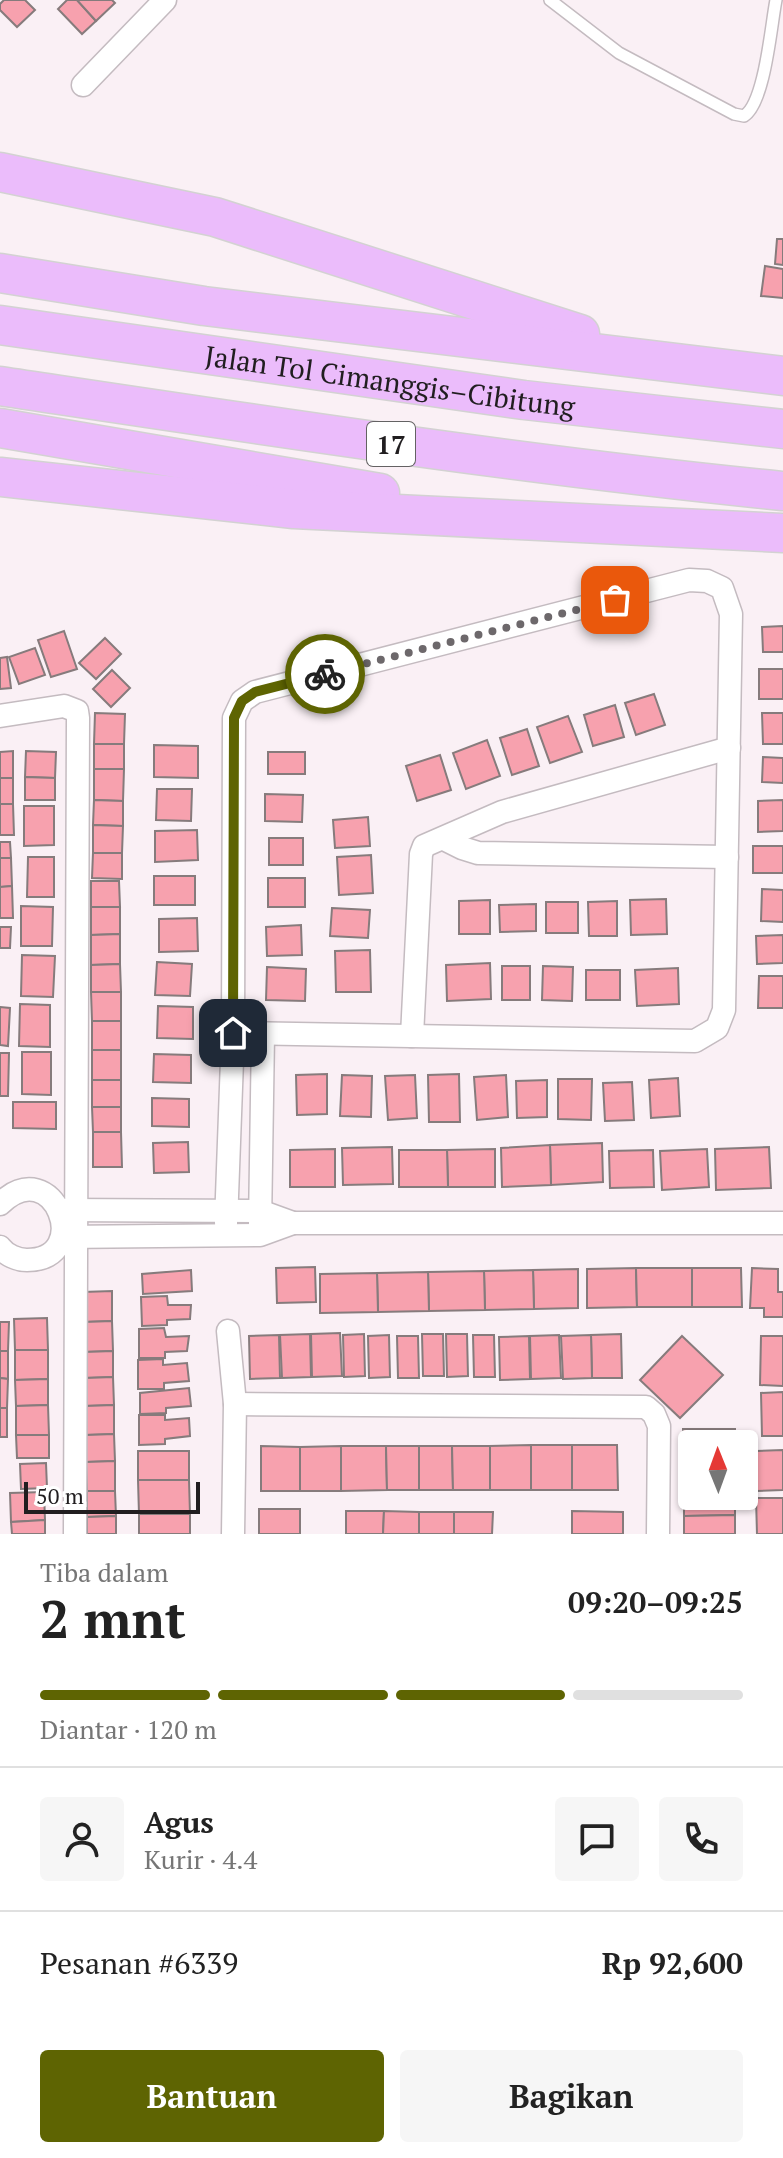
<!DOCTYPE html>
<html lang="id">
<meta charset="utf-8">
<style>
body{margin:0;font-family:"PT Serif",serif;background:#f6f6f6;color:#222;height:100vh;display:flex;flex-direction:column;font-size:30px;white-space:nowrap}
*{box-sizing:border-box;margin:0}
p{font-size:26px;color:#767676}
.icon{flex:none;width:44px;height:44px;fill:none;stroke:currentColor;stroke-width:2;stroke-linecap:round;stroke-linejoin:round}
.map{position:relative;height:1534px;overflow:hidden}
.sheet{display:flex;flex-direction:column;background:#fff;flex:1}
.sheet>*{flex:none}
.needle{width:52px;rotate:359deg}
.buttons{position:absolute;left:678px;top:1430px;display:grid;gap:16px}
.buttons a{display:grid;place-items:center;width:80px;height:80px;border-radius:8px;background:#fff;box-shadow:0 2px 6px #0004;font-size:40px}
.scale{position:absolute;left:24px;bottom:20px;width:176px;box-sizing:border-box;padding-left:8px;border:4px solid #211e20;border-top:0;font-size:22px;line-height:28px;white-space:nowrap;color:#211e20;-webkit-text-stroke:6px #fff;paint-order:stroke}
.pin{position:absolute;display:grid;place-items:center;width:68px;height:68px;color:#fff;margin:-34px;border-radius:16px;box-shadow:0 4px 12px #0006}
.courier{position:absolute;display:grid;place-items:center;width:80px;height:80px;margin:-40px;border:6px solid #5e6402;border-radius:50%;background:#fff;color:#222;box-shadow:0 2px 10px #0007}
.head em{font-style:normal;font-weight:600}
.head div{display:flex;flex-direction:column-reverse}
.head{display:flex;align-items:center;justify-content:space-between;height:136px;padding:0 40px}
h1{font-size:52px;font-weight:600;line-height:60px}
.bar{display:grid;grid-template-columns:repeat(4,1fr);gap:12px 8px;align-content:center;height:96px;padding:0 40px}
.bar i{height:10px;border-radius:6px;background:#e0e0e0}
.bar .selected{background:#5e6402}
.bar p{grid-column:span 4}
.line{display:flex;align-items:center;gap:20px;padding:0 40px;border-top:2px solid #e0e0e0}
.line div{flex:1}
.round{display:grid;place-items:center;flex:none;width:84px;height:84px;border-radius:8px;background:#f6f6f6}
.primary-button{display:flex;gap:16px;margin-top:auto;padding:16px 40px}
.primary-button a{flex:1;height:92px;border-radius:8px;background:#5e6402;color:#fff;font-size:32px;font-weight:600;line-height:92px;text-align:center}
.primary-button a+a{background:#f6f6f6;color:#222}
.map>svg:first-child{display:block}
.building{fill:#f7a1ae;stroke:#867b7c;stroke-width:2}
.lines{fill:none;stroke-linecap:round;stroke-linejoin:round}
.service-casing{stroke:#c4bbc0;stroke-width:14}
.minor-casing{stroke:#c4bbc0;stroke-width:25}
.motorway-casing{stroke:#d3d2d2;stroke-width:41}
.service{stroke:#fff;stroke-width:11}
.minor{stroke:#fff;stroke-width:22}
.motorway{stroke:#ebbcfb;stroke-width:38}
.done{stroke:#6d686b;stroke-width:8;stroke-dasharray:0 14.4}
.route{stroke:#5e6402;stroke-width:10}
.labels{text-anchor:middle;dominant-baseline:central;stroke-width:6;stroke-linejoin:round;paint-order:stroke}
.shield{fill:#fff;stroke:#646263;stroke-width:2}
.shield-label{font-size:26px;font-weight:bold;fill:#211e20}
.street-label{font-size:28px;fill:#211e20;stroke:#fff}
</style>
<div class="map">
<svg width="783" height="1534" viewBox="0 0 783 1534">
<rect width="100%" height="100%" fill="#faf0f5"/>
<!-- building -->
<g class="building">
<path d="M4 0H25L35 10 17 27 0 10V4Z"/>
<path d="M67 0H77L96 21 82 34 58 9Z"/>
<path d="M77 0H112L115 3 96 21Z"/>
<path d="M777 239H783V265L775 264Z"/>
<path d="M765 266 783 269V298L761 296Z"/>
<path d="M783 626V652H763L762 627Z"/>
<path d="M64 631 77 669 51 677 38 640Z"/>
<path d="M105 638 121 654 96 679 79 663Z"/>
<path d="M35 648 45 675 19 684 9 657Z"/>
<path d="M7 657 11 688 0 689V658Z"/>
<rect x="759" y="669" width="24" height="30"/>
<path d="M112 670 130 688 111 707 93 689Z"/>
<path d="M654 694 665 725 636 735 625 703Z"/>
<path d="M615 705 624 737 593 746 584 715Z"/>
<path d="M95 713 125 714 124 744H94Z"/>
<path d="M762 713H783V744H763Z"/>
<path d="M568 716 582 752 550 763 537 727Z"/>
<path d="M527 729 539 766 512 775 500 738Z"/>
<path d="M487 740 500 776 466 789 453 753Z"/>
<rect x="94" y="744" width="30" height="25"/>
<path d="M154 745 198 746V778L154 777Z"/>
<path d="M13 751V778H0V752Z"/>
<path d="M26 751 56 752 55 778 25 777Z"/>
<rect x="268" y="752" width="37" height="22"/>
<path d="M440 755 451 790 417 801 406 766Z"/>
<path d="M763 757 783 758V783L762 782Z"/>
<path d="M94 769H124L123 801 94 800Z"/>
<path d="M25 777 55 778V800H25Z"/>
<rect x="0" y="778" width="13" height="26"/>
<path d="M157 789H192L191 821 156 820Z"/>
<path d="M265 794 303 795 302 822 265 821Z"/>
<path d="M94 800 123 801V826L93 825Z"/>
<path d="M783 800V831L758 832V801Z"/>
<path d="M0 804H13L14 835H0Z"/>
<path d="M24 806H54V845L24 846Z"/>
<path d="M368 817 370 846 335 848 333 820Z"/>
<path d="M93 825 123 826 122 853H93Z"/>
<path d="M197 830 198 860 155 862V831Z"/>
<rect x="269" y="838" width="34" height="27"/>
<path d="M0 842H10L11 858H0Z"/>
<rect x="753" y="846" width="30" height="27"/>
<path d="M93 853H122V879L92 878Z"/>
<path d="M371 855 373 893 339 895 337 857Z"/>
<path d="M28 857H54V897H27Z"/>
<path d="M0 858H11L12 886 0 887Z"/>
<rect x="154" y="876" width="41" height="29"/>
<rect x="268" y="878" width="37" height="29"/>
<path d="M91 881H119L120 907H91Z"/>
<path d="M12 886 13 918H0V887Z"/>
<path d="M762 889 783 890V922L761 921Z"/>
<path d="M666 899 667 934 631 935 630 900Z"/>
<path d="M490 900V934H459V901Z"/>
<path d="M617 901V936H589L588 902Z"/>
<rect x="546" y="902" width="32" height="31"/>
<path d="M536 904V931L500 932 499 905Z"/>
<path d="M21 906 53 907 52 946H21Z"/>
<path d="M91 907H120V934L91 935Z"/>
<path d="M332 908 370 910 368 938 330 936Z"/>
<path d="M197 918 198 951 159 952V919Z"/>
<path d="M301 925 302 955 267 956 266 927Z"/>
<path d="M0 927H11L10 948H0Z"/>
<path d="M120 934V964L91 965V935Z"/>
<path d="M783 935V963L757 964 756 936Z"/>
<path d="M370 950 371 992H336L335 951Z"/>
<path d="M22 955 55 956 53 997 21 996Z"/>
<path d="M157 962 192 964 190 996 155 995Z"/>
<path d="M490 963 491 999 447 1001 446 965Z"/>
<path d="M120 964 121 992H91V965Z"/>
<rect x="502" y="966" width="28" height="34"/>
<path d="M543 966 573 967 572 1001 542 1000Z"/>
<path d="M267 967 306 969 305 1001 266 1000Z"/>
<path d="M678 968 679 1004 637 1006 635 970Z"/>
<rect x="586" y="970" width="34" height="30"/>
<path d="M759 976H783V1008H758Z"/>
<path d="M91 992H121V1021H92Z"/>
<path d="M20 1004 50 1005V1047L19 1046Z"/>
<path d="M158 1006 193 1007V1039L157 1038Z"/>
<path d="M0 1007 10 1008 8 1046 0 1045Z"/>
<rect x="92" y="1021" width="29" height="29"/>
<rect x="92" y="1050" width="29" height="30"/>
<path d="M22 1052H51V1095L22 1094Z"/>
<path d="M0 1053H9L8 1096H0Z"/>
<path d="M154 1054 191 1055V1083L153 1082Z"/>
<path d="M327 1074V1114L297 1115 296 1075Z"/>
<path d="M459 1074 460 1122H429L428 1075Z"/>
<path d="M342 1075 372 1076 371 1117 340 1116Z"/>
<path d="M415 1075 417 1118 388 1120 385 1076Z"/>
<path d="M506 1075 508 1117 477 1120 474 1077Z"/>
<path d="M678 1078 680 1116 651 1118 649 1080Z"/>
<path d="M558 1079H592L591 1120 558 1119Z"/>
<rect x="92" y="1080" width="29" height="27"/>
<path d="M547 1080V1117L517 1118 516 1081Z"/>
<path d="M632 1082 634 1120 605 1121 603 1083Z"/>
<path d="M152 1098 189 1099V1127L152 1126Z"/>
<path d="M13 1102H56V1129L13 1128Z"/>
<path d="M92 1107H121V1132H93Z"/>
<path d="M93 1132H121L122 1167H93Z"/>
<path d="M188 1142 189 1172 154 1173 153 1143Z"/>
<path d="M602 1143 603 1182 551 1185 550 1145Z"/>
<path d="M550 1145 551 1185 502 1187 501 1148Z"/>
<path d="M392 1147 393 1184 343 1185 342 1148Z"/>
<path d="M769 1147 771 1188 716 1190 715 1149Z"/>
<path d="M335 1149V1187H290V1150Z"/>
<path d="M495 1149V1187H448L447 1150Z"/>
<path d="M707 1149 709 1187 662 1190 660 1151Z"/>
<path d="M399 1150H447L448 1187H399Z"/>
<path d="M653 1150 654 1187 610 1188 609 1151Z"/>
<path d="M315 1267 316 1302 277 1303 276 1268Z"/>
<path d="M636 1268 637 1307 587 1308V1269Z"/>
<path d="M636 1268H692V1307H637Z"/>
<path d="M692 1268H741L742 1307H692Z"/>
<path d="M752 1268 778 1269V1292H783V1317H764V1308H750Z"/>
<path d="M578 1269V1308L534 1309 533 1270Z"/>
<path d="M191 1270 192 1291 143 1294 142 1274Z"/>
<path d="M533 1270 534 1309 485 1310 484 1271Z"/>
<path d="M484 1271 485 1310 429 1311 428 1272Z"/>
<path d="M428 1272 429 1311 378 1312 377 1273Z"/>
<path d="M377 1273 378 1312 320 1313V1274Z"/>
<path d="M112 1291V1321L84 1322 83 1292Z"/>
<path d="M167 1296 168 1305H191L190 1319 167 1320V1325L142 1326 141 1297Z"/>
<path d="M47 1318 48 1350H15L14 1319Z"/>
<path d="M112 1321 113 1351 84 1352V1322Z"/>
<path d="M0 1322H9L8 1351H0Z"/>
<path d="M164 1328 166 1337 189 1336 187 1351 165 1352V1358H139V1329Z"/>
<path d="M340 1333 342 1376 312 1377 311 1334Z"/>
<path d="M310 1334 311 1377 282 1378 280 1335Z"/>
<path d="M364 1334 365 1376 344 1377 343 1335Z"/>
<path d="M422 1334H443L444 1376H423Z"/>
<path d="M446 1334H467L468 1376 447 1377Z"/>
<path d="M621 1334 622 1378H592L591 1335Z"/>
<path d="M279 1335 280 1378 250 1379 249 1336Z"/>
<path d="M389 1335 390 1377 369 1378 368 1336Z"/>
<path d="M473 1335H494L495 1377H474Z"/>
<path d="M559 1335 561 1378 531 1379 530 1336Z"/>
<path d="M591 1335 592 1378 563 1379 561 1336Z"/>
<path d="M397 1336H418L419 1378H398Z"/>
<path d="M529 1336 530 1379 500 1380 499 1337Z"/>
<path d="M682 1336 723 1375 680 1418 640 1380Z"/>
<path d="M761 1336H783V1386L760 1385Z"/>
<path d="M15 1350H48V1379L15 1380Z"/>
<path d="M0 1351H8V1379L0 1378Z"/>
<path d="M113 1351V1377L85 1378 84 1352Z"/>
<path d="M163 1359V1365L187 1363 189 1381 164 1383V1389H138V1360Z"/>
<path d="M113 1377 114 1405 85 1406V1378Z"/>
<path d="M0 1378 8 1379 7 1408H0Z"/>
<path d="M48 1379V1405L16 1406 15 1380Z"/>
<path d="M189 1388 191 1406 166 1408V1413L140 1414V1393Z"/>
<path d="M783 1392V1436H762L761 1393Z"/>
<path d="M48 1405 49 1435H16V1406Z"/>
<path d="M114 1405V1434L86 1435 85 1406Z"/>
<rect x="0" y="1408" width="7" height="29"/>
<path d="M139 1415H165V1420L189 1418 190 1436 165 1439V1444L139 1445Z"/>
<path d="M683 1429H735V1444H692V1458H683Z"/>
<path d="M114 1434 115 1461 86 1462V1435Z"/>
<path d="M16 1435H49V1458H17Z"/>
<rect x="531" y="1445" width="41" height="45"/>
<path d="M531 1445V1490H490V1446Z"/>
<path d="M572 1445H617L618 1490H572Z"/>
<path d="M261 1446 300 1447V1491H261Z"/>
<path d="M341 1446H386L387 1490 341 1491Z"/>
<path d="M341 1446V1491H300V1447Z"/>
<path d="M386 1446H419V1490H387Z"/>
<path d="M419 1446H452L453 1490H419Z"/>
<path d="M452 1446H490V1490H453Z"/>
<path d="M783 1450V1490L757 1491 756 1451Z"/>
<rect x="138" y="1451" width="51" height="29"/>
<path d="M683 1458H692V1490H684Z"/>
<path d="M115 1461V1491H87L86 1462Z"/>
<path d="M46 1463 47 1488 21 1489 20 1464Z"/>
<path d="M138 1480H189L190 1514H139Z"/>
<path d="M684 1490H692V1496H735V1515L684 1516Z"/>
<path d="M87 1491H115L116 1516 87 1517Z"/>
<path d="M44 1492 45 1520 11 1522 10 1493Z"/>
<path d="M756 1498H783V1534H757Z"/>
<rect x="259" y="1509" width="41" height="25"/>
<path d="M346 1511H384L383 1534H346Z"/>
<path d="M384 1511 419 1512V1534H383Z"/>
<path d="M572 1511 623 1512V1534H572Z"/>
<rect x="419" y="1512" width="35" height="22"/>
<path d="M454 1512H493L492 1534H454Z"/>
<rect x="139" y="1514" width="51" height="20"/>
<path d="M735 1515V1534H684V1516Z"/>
<path d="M116 1516V1534H87V1517Z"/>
<path d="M45 1520V1534H12L11 1522Z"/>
</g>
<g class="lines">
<defs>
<path id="service" d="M550 0 619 53 734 114 744 116C765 103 771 25 776 0"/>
<g id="minor">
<path d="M83 85 165 0"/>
<path d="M689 580 707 581 722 588 731 614 724 1010 717 1028 695 1041 233 1033 234 718 242 701 255 692Z"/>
<path d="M0 716 64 706 77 711 78 718 75 1534"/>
<path d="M444 839 462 848 478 853 727 857"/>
<path d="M412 1036 421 854 424 846 502 812 729 748"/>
<path d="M0 1204C54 1151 95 1260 27 1260 17 1260 6 1255 0 1247"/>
<path d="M60 1210 260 1211 293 1223 260 1235 63 1237"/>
<path d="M226 1223 233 1033"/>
<path d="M293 1223H783"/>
<path d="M260 1225 263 1034"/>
<path d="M228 1331 235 1404 233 1534"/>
<path d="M235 1404 646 1407 654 1414 659 1426 658 1534"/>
</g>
<g id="motorway">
<path d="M0 172 215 217 580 334"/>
<path d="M0 273 204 306 783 376"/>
<path id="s1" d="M0 325 524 400 783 429"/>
<path d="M0 386C261 425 521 465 783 491"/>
<path d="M0 428 380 493"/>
<path d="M0 477 294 509 783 533"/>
</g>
</defs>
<!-- service casing -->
<use href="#service" class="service-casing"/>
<!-- minor casing -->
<use href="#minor" class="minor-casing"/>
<!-- motorway casing -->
<use href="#motorway" class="motorway-casing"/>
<!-- service -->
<use href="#service" class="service"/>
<!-- minor -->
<use href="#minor" class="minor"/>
<!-- motorway -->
<use href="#motorway" class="motorway"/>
</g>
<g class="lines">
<!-- done -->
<path class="done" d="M325 674 615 600"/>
<!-- route -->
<path class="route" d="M233 1033 234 718 242 701 255 692 325 674"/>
</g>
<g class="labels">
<!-- shield labels -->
<rect class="shield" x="367" y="422" width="48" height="44" rx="6"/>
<g class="shield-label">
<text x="391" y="444">17</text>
</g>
<!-- street labels -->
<g class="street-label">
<text stroke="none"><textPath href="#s1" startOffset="394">Jalan Tol Cimanggis–Cibitung</textPath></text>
</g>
</g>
</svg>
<div class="buttons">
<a><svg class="needle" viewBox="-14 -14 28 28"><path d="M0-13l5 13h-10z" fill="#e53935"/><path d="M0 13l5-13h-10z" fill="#767676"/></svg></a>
</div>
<div class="scale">50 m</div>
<div class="pin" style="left:615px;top:600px;background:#ea580c"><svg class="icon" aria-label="bag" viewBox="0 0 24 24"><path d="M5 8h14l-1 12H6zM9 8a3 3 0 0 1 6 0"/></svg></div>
<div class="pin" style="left:233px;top:1033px;background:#1f2937"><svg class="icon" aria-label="home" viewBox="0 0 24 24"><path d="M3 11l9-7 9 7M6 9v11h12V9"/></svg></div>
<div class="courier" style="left:325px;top:674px"><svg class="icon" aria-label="bike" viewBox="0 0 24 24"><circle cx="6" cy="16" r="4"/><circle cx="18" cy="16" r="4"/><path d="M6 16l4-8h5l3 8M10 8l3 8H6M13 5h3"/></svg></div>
</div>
<section class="sheet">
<div class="head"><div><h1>2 mnt</h1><p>Tiba dalam</p></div><em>09:20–09:25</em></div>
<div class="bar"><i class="selected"></i><i class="selected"></i><i class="selected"></i><i></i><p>Diantar · 120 m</p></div>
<div class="line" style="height:144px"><a class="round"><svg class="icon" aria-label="person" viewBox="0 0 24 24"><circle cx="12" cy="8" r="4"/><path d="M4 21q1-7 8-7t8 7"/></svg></a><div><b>Agus</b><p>Kurir · 4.4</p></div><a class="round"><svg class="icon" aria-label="chat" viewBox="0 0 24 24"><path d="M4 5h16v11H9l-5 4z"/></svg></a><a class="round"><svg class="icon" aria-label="phone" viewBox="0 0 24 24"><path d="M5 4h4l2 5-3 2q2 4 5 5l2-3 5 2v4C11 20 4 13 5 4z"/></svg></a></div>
<div class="line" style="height:104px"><div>Pesanan #6339</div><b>Rp 92,600</b></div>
<div class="primary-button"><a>Bantuan</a><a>Bagikan</a></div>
</section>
